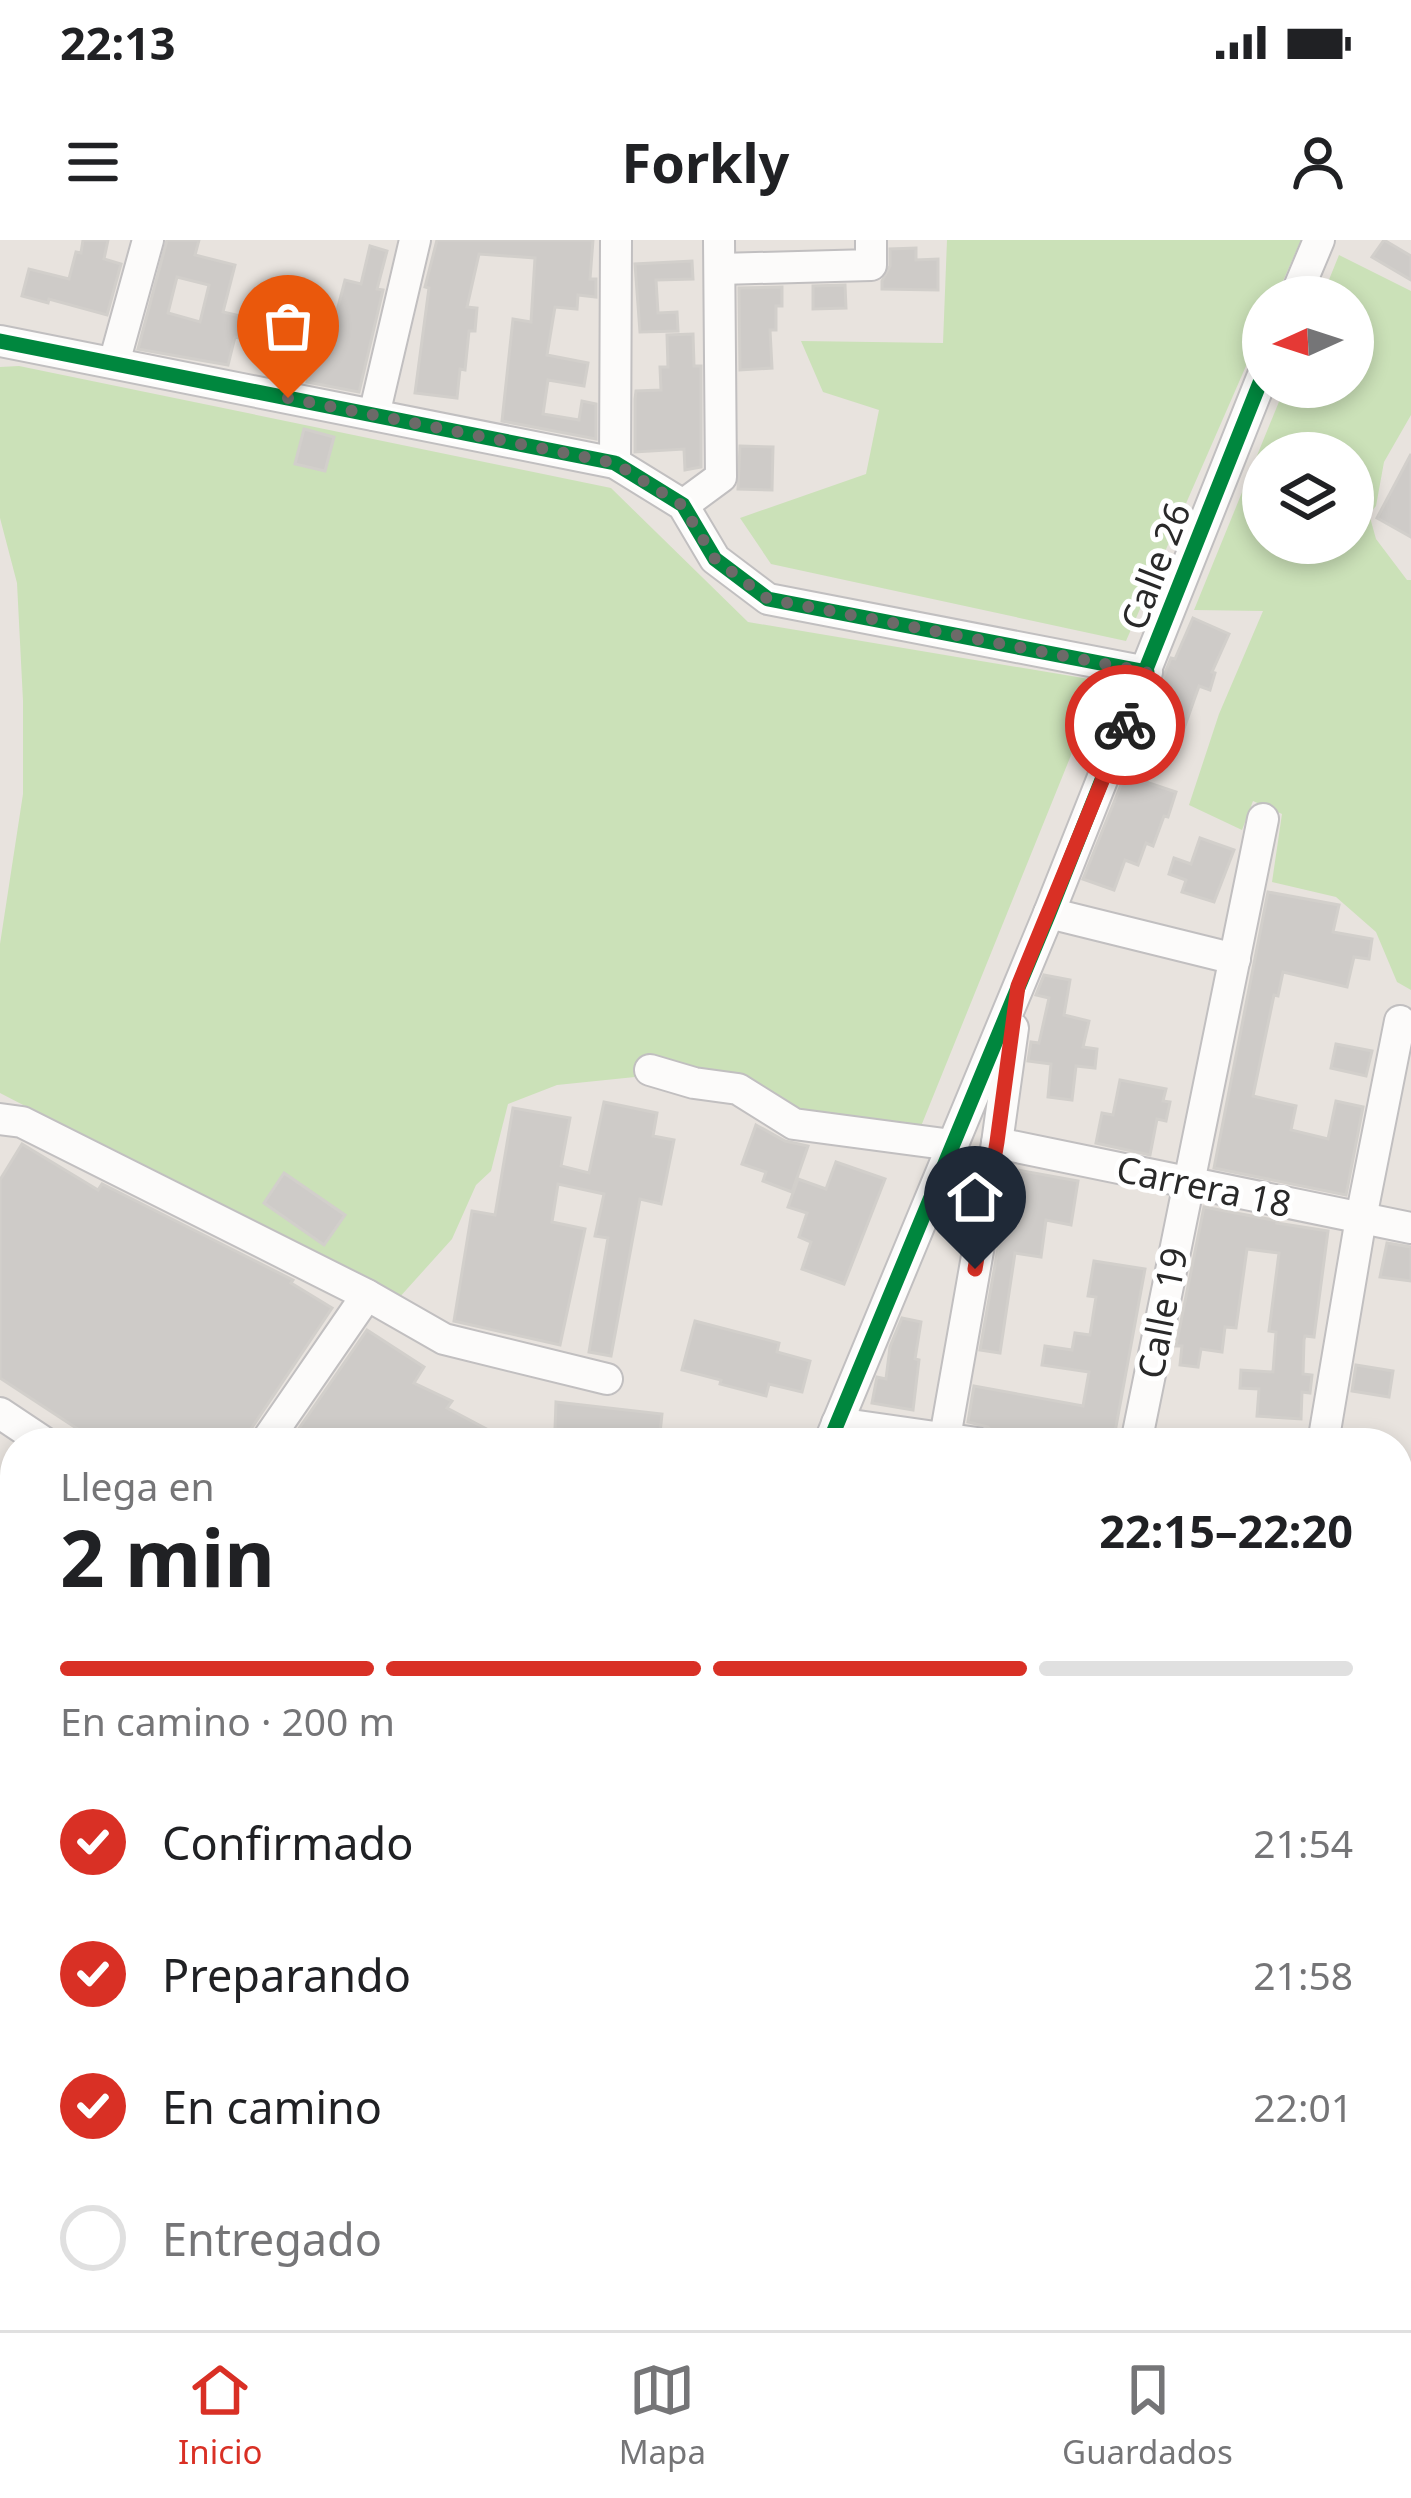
<!DOCTYPE html>
<html lang="es">
<meta charset="utf-8">
<style>
body{margin:0;font-family:"Noto Sans",sans-serif;background:#f2f2f2;color:#202124;height:100vh;display:flex;flex-direction:column;font-size:45px;white-space:nowrap}
*{box-sizing:border-box;margin:0}
p{font-size:39px;color:#757577}
.icon{flex:none;width:66px;height:66px;fill:none;stroke:currentColor;stroke-width:2;stroke-linecap:round;stroke-linejoin:round}
.map{position:relative;flex:1;overflow:hidden}
.details{position:absolute;left:0px;top:1188px;width:1413px;height:903px;display:flex;flex-direction:column;background:#fff;border-radius:48px 48px 0 0;box-shadow:0 6px 18px #0003}
.details>*{flex:none}
.needle{width:78px;rotate:267deg}
.fabs{position:absolute;left:1242px;top:36px;display:grid;gap:24px}
.fabs a{display:grid;place-items:center;width:132px;height:132px;border-radius:50%;background:#fff;box-shadow:0 6px 18px #0003;font-size:60px}
.pin{position:absolute;display:grid;place-items:center;width:102px;height:102px;color:#fff;margin:-123px -51px;border-radius:50% 50% 50% 0;rotate:-45deg;box-shadow:0 0 12px #0007}
.pin .icon{rotate:45deg}
.courier{position:absolute;display:grid;place-items:center;width:120px;height:120px;margin:-60px;border:9px solid #d93025;border-radius:50%;background:#fff;color:#222;box-shadow:0 3px 15px #0007}
.head em{font-style:normal;font-weight:700}
.head div{display:flex;flex-direction:column-reverse}
.head{display:flex;align-items:center;justify-content:space-between;height:204px;padding:0 60px}
h1{font-size:78px;font-weight:700;line-height:90px}
.bar{display:grid;grid-template-columns:repeat(4,1fr);gap:18px 12px;align-content:center;height:144px;padding:0 60px}
.bar i{height:15px;border-radius:9px;background:#e0e0e0}
.bar .active{background:#d93025}
.bar p{grid-column:span 4}
ol{padding:0 60px;list-style:none}
li{display:flex;align-items:center;gap:36px;height:132px}
li p{margin-inline-start:auto}
li .icon{padding:12px;border-radius:50%;background:#d93025;color:#fff;stroke-width:4}
li:last-child{color:#757577}
li i{width:66px;height:66px;border:6px solid #e0e0e0;border-radius:50%}
.status{display:flex;justify-content:space-between;align-items:center;height:84px;padding:0 60px;background:#fff;direction:ltr}
.status svg{height:33px;fill:currentColor}
header{display:flex;justify-content:space-between;align-items:center;height:156px;padding:0 60px;background:#fff;font-size:54px;font-weight:700}
.tabs{display:flex;justify-content:space-around;align-items:center;height:168px;border-top:3px solid #e0e0e0;background:#fff;font-size:33px;color:#757577}
.tabs a{display:grid;justify-items:center;gap:6px}
.tabs .active{color:#d93025}
.map>svg:first-child{display:block}
.education{fill:#e2dacd}
.green{fill:#cbe1b8;fill-rule:evenodd}
.pitch{fill:#d6e5b6}
.building{fill:#cecbc8;stroke:#d2cfcb;stroke-width:3;fill-rule:evenodd}
.lines{fill:none;stroke-linecap:round;stroke-linejoin:round}
.minor-casing{stroke:#c1bfc0;stroke-width:34}
.minor{stroke:#fcfbfa;stroke-width:30}
.cycleway-casing{stroke:#fff;stroke-width:22}
.cycleway{stroke:#00873e;stroke-width:15}
.done{stroke:#6c6a68;stroke-width:12;stroke-dasharray:0 21.6}
.route{stroke:#d93025;stroke-width:15}
.labels{text-anchor:middle;dominant-baseline:central;stroke-width:10;stroke-linejoin:round;paint-order:stroke}
.street-label{font-size:36px;fill:#292929;stroke:#fff}
</style>
<div class="status"><b>22:13</b><svg viewBox="0 0 49 12"><path d="M0 12V9h3v3zM5 12V6h3v6zM10 12V3h3v9zM15 12V0h3v12zM26 1h20v11H26zM47 4h2v5h-2z"/></svg></div>
<header><svg class="icon" aria-label="menu" viewBox="0 0 24 24"><path d="M4 6h16M4 12h16M4 18h16"/></svg>Forkly<svg class="icon" aria-label="person" viewBox="0 0 24 24"><circle cx="12" cy="8" r="4"/><path d="M4 21q1-7 8-7t8 7"/></svg></header>
<div class="map">
<svg width="1411" height="2090" viewBox="0 0 1411 2090">
<rect width="100%" height="100%" fill="#e8e3de"/>
<!-- education -->
<path class="education" d="M426 2076H585L583 2090H414Z"/>
<!-- green -->
<g class="green">
<path d="M947 0H1301L1276 57H1263V87L1126 401 771 324 740 278 866 234 879 170 823 152 801 101 943 103Z"/>
<path d="M1339 15 1411 51V175L1384 222 1376 266 1369 274 1376 299 1407 340H1411V750L1397 742 1376 692 1336 657 1272 642 1282 574 1253 561 1242 590 1189 565 1219 474 1263 371 1194 370 1285 147H1353V57H1322ZM1263 213H1353V303H1263Z"/>
<path d="M19 126 611 248 748 382 1101 441 911 911 850 882 674 833 557 845 508 864 491 931 476 945 452 999 398 1059 0 853V704L23 554V461L17 343 0 278V127Z"/>
<path d="M15 1422V1665L0 1662V1444Z"/>
</g>
<!-- pitch -->
<path class="pitch" d="M1205 2076H1310L1308 2090H1203Z"/>
<!-- building -->
<g class="building">
<path d="M83 0H108L104 19 121 24 107 75 49 59 48 63 22 56 29 29 69 39 76 12 81 13Z"/>
<path d="M167 0H199L195 15 235 25 223 72 245 77 239 98 235 97 228 125 138 109ZM177 37 209 45 200 82 168 73Z"/>
<path d="M437 0H593L590 39H596V57L578 55 577 69 555 67 547 115 588 123 584 146 548 140 543 174 579 180 582 161 596 164V199L502 181 513 79 531 82 535 18 479 14 467 67 477 68 475 91H469L465 130 460 129 457 158 415 153 429 48 425 47Z"/>
<path d="M1384 0 1411 16V40L1372 17Z"/>
<path d="M370 6 387 11 377 49 383 50 359 152 307 142 314 115 285 107 292 83 331 94 345 40 361 44Z"/>
<path d="M916 8V20L938 19V50L882 49V41L890 26V9Z"/>
<path d="M692 21 693 39 656 40 658 73 677 72 678 91 640 92 635 24Z"/>
<path d="M845 45 846 68 813 69V46Z"/>
<path d="M782 47V66H776V90H770L772 128 740 130 739 48Z"/>
<path d="M693 94 694 126H701V227L685 230 684 209 635 212V159L636 151 661 150 660 127H668L667 95Z"/>
<path d="M304 189 334 197 325 231 295 224Z"/>
<path d="M740 206 773 207 772 250 738 249Z"/>
<path d="M1411 214V297L1377 278Z"/>
<path d="M1193 378 1229 394 1212 432 1215 433 1210 450 1199 446 1176 511 1139 498 1171 418 1175 419Z"/>
<path d="M1125 535 1176 552 1168 577 1164 576 1153 606 1146 603 1138 625 1125 620 1114 650 1083 639Z"/>
<path d="M1200 598 1234 610 1214 662 1182 652 1186 640 1169 634 1174 618 1191 624Z"/>
<path d="M1268 652 1339 665 1333 692 1372 699 1369 719 1354 717 1347 747 1283 732 1278 756 1274 755 1253 856 1296 866 1291 890 1328 899 1336 861 1363 867 1346 955 1214 928Z"/>
<path d="M1044 735 1070 740 1064 775 1089 781 1083 807 1097 809 1095 828 1076 826 1072 860 1048 857 1051 824 1028 821 1031 802 1039 803 1049 758 1036 755Z"/>
<path d="M1336 804 1372 811 1366 836 1331 828Z"/>
<path d="M1120 840 1166 849 1163 861 1170 862 1166 881 1157 879 1150 915 1096 903 1102 873 1113 875Z"/>
<path d="M604 862 657 873 653 896 674 900 661 964 640 959 611 1116 589 1112 608 998 595 996 604 954 558 944 552 982 585 989 560 1105 454 1081 472 971 495 975 513 868 570 878 561 926 589 933Z"/>
<path d="M756 885 785 901 808 906 792 952 763 941 766 932 742 924Z"/>
<path d="M22 904 98 950 102 944 293 1040 291 1043 332 1068 249 1192 246 1203H99L0 1138V940Z"/>
<path d="M836 922 885 939 844 1044 802 1029 811 1002 799 997 807 973 788 967 798 939 826 949Z"/>
<path d="M1012 929 1078 941 1071 985 1046 980 1041 1017 1015 1013 1000 1113 980 1110Z"/>
<path d="M284 933 345 975 324 1005 264 963Z"/>
<path d="M1204 967 1278 981 1277 983 1328 991 1314 1097 1305 1096 1304 1100 1303 1134 1312 1135 1310 1153 1302 1152 1301 1179 1257 1176 1259 1149 1240 1148 1241 1130 1273 1132 1276 1092 1269 1091 1279 1013 1247 1009 1236 1088 1225 1087 1222 1112 1201 1109 1198 1127 1180 1125 1182 1106H1176Z"/>
<path d="M1387 1003 1411 1007V1041L1380 1037Z"/>
<path d="M1094 1021 1145 1029 1113 1203H1043L993 1193 988 1187 968 1182 974 1146 1083 1166 1089 1132 1042 1125 1045 1106 1072 1110 1075 1093 1090 1095 1096 1057 1088 1056Z"/>
<path d="M902 1078 921 1082 915 1119 919 1120 913 1170 872 1163 877 1137 886 1139 890 1107Z"/>
<path d="M695 1081 779 1103 777 1112 810 1121 802 1152 769 1144 766 1156 720 1144 721 1140 682 1130Z"/>
<path d="M367 1090 424 1127 414 1143 452 1161 447 1168 513 1203H289Z"/>
<path d="M1356 1125 1393 1131 1389 1157 1352 1151Z"/>
<path d="M556 1162 662 1174 659 1203H613L614 1192 555 1189Z"/>
<path d="M15 1867V1944L0 1938V1873L6 1878Z"/>
<path d="M15 2029V2076L34 2090H0V2036Z"/>
</g>
<g class="lines">
<defs>
<g id="minor">
<path d="M720 29 871 25V0"/>
<path d="M1295 57 1319 0"/>
<path d="M0 101 615 223 683 265 715 319 768 359 1147 432"/>
<path d="M114 123 148 0"/>
<path d="M374 175 415 0"/>
<path d="M615 223 616 0"/>
<path d="M683 265 721 237 719 0"/>
<path d="M1049 673 1235 719"/>
<path d="M650 830 694 843 738 849 794 884 952 905"/>
<path d="M0 879 22 882 367 1055 444 1099 607 1139"/>
<path d="M997 903 1411 988"/>
<path d="M0 1173 45 1203"/>
<path d="M837 1183 977 1203"/>
<path d="M265 1203 367 1055"/>
<path d="M829 1203 1049 673 1263 135"/>
<path d="M944 1203 997 903 1013 788"/>
<path d="M1136 1203 1263 579"/>
<path d="M1323 1203 1361 978 1400 781"/>
<path d="M1398 1277 1411 1278"/>
<path d="M1398 1611 1411 1613"/>
<path d="M0 1668 15 1670"/>
<path d="M1398 1786 1411 1718"/>
<path d="M0 1787 15 1770"/>
<path d="M1398 1884 1411 1886"/>
<path d="M0 1957 15 1970"/>
<path d="M0 2017 15 1999"/>
<path d="M228 2076 243 2090"/>
<path d="M901 2076 986 2090"/>
<path d="M364 2090 378 2076"/>
<path d="M593 2090 595 2076"/>
<path d="M769 2090 772 2076"/>
<path d="M1172 2090 1175 2076"/>
<path d="M1347 2090 1350 2076"/>
</g>
</defs>
<!-- minor casing -->
<use href="#minor" class="minor-casing"/>
<!-- minor -->
<use href="#minor" class="minor"/>
<defs>
<g id="cycleway">
<path d="M0 101 615 223 683 265 715 319 768 359 1147 432"/>
<path d="M829 1203 1049 673 1263 135"/>
</g>
</defs>
<!-- cycleway casing -->
<use href="#cycleway" class="cycleway-casing"/>
<!-- cycleway -->
<use href="#cycleway" class="cycleway"/>
</g>
<g class="lines">
<!-- done -->
<path class="done" d="M288 158 615 223 682 265 715 319 768 359 1147 432 1125 485"/>
<!-- route -->
<path class="route" d="M975 1029 997 902 1018 746 1125 485"/>
</g>
<g class="labels">
<!-- street labels -->
<g class="street-label">
<text transform="translate(1155 326) rotate(-69)">Calle 26</text>
<text transform="translate(1204 946) rotate(12)">Carrera 18</text>
<text transform="translate(1162 1073) rotate(-79)">Calle 19</text>
</g>
</g>
</svg>
<div class="fabs">
<a><svg class="needle" viewBox="-14 -14 28 28"><path d="M0-13l5 13h-10z" fill="#e53935"/><path d="M0 13l5-13h-10z" fill="#757577"/></svg></a>
<a><svg class="icon" aria-label="layers" viewBox="0 0 24 24"><path d="M12 4l9 5-9 5-9-5zM3 14l9 5 9-5"/></svg></a>
</div>
<div class="pin" style="left:288px;top:158px;background:#ea580c"><svg class="icon" aria-label="bag" viewBox="0 0 24 24"><path d="M5 8h14l-1 12H6zM9 8a3 3 0 0 1 6 0"/></svg></div>
<div class="pin" style="left:975px;top:1029px;background:#1f2937"><svg class="icon" aria-label="home" viewBox="0 0 24 24"><path d="M3 11l9-7 9 7M6 9v11h12V9"/></svg></div>
<div class="courier" style="left:1125px;top:485px"><svg class="icon" aria-label="bike" viewBox="0 0 24 24"><circle cx="6" cy="16" r="4"/><circle cx="18" cy="16" r="4"/><path d="M6 16l4-8h5l3 8M10 8l3 8H6M13 5h3"/></svg></div>
<section class="details">
<div class="head"><div><h1>2 min</h1><p>Llega en</p></div><em>22:15–22:20</em></div>
<div class="bar"><i class="active"></i><i class="active"></i><i class="active"></i><i></i><p>En camino · 200 m</p></div>
<ol>
<li><svg class="icon" aria-label="check" viewBox="0 0 24 24"><path d="M5 12l5 5 9-10"/></svg>Confirmado<p>21:54</p></li>
<li><svg class="icon" aria-label="check" viewBox="0 0 24 24"><path d="M5 12l5 5 9-10"/></svg>Preparando<p>21:58</p></li>
<li><svg class="icon" aria-label="check" viewBox="0 0 24 24"><path d="M5 12l5 5 9-10"/></svg>En camino<p>22:01</p></li>
<li><i></i>Entregado</li>
</ol>
</section>
</div>
<nav class="tabs">
<a class="active"><svg class="icon" aria-label="home" viewBox="0 0 24 24"><path d="M3 11l9-7 9 7M6 9v11h12V9"/></svg>Inicio</a>
<a><svg class="icon" aria-label="map" viewBox="0 0 24 24"><path d="M3 6l6-2 6 2 6-2v14l-6 2-6-2-6 2zM9 4v14M15 6v14"/></svg>Mapa</a>
<a><svg class="icon" aria-label="saved" viewBox="0 0 24 24"><path d="M7 4h10v16l-5-4-5 4z"/></svg>Guardados</a>
</nav>
